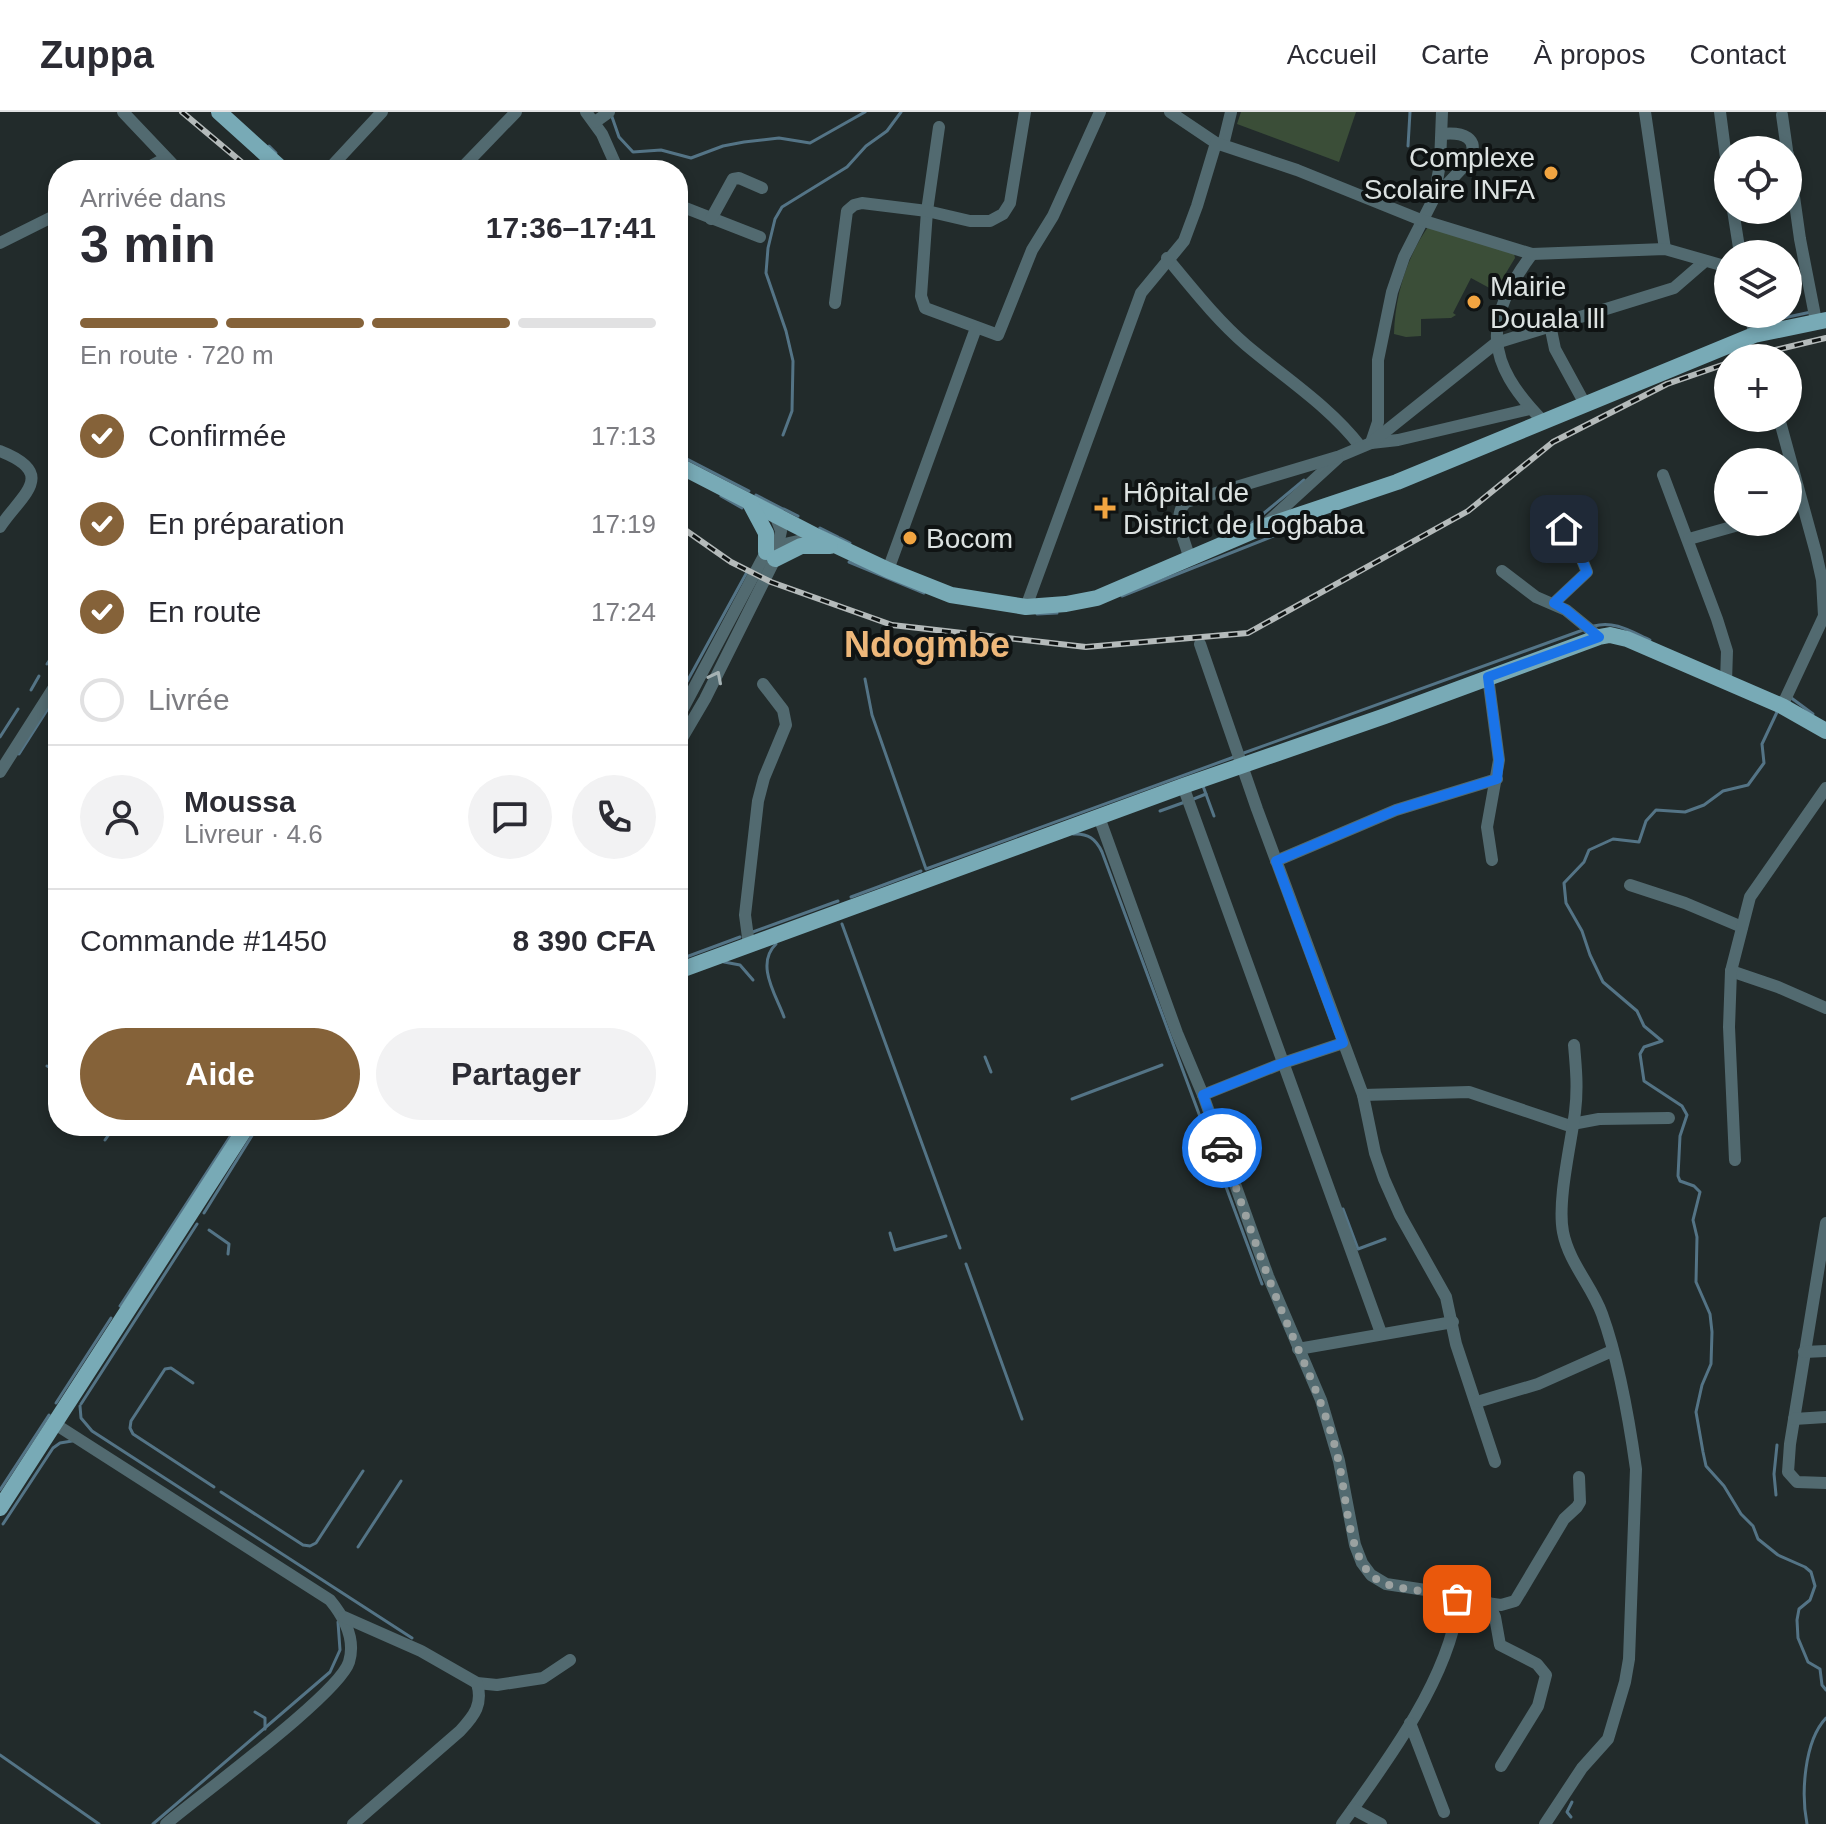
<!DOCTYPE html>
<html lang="fr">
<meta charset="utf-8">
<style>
body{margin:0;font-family:Helvetica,sans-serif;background:#f2f2f3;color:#2b2b33;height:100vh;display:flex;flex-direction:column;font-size:30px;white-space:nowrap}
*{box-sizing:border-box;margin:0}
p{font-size:26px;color:#7c7c81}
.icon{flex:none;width:44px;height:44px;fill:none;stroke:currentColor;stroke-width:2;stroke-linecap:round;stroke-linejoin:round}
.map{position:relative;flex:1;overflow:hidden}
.sheet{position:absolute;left:48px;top:48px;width:640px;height:976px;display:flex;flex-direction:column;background:#fff;border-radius:32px;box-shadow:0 4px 12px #0003}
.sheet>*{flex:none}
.tools{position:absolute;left:1714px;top:24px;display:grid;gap:16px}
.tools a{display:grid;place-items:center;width:88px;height:88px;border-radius:50%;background:#fff;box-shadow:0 4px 12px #0003;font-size:40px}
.pin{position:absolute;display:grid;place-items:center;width:68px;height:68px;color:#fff;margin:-34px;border-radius:16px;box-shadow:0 4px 12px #0006}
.courier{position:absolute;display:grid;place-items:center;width:80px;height:80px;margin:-40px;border:6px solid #1a73e8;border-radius:50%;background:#fff;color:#222;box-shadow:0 2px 10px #0007}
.overview em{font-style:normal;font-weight:700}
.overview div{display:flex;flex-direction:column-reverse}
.overview{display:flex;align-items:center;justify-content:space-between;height:136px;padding:0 32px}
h1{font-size:52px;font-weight:700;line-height:60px}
.bar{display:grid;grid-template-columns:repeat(4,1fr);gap:12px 8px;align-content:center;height:96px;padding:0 32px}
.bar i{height:10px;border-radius:6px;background:#e1e1e2}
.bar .current{background:#856239}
.bar p{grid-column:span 4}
.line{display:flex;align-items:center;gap:20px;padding:0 32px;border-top:2px solid #e1e1e2}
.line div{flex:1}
.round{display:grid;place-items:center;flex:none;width:84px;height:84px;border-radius:42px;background:#f2f2f3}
ol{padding:0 32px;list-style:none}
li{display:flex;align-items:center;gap:24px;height:88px}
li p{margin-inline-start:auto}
li .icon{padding:8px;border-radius:50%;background:#856239;color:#fff;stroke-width:4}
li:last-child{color:#7c7c81}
li i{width:44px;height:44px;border:4px solid #e1e1e2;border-radius:50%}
.primary-button{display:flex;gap:16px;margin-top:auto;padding:16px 32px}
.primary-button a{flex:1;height:92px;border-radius:48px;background:#856239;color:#fff;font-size:32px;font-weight:700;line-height:92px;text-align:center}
.primary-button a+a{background:#f2f2f3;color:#2b2b33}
header{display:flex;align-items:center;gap:48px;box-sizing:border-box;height:112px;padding:0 40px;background:#fff;border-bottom:2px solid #e1e1e2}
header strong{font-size:38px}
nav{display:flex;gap:44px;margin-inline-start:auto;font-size:28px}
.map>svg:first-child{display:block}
.green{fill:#3b4e38}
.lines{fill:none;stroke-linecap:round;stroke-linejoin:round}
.stream{stroke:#547486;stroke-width:3}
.minor{stroke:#526a70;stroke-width:12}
.major{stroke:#78aab6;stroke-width:16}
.rail-casing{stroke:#b4baba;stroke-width:6}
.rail{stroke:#0f1313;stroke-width:3;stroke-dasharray:9;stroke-linecap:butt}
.oneway{stroke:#a5b2b4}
.done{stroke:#9ba2a1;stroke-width:8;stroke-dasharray:0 14.4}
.route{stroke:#1a73e8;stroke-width:10}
.poi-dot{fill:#f2a541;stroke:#0f1313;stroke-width:3}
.labels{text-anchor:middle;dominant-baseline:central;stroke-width:8;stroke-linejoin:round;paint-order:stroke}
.poi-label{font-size:28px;fill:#dce2e1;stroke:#0f1313;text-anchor:start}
.district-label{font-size:36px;font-weight:bold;fill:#edb77a;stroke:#0f1313}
</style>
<header>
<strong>Zuppa</strong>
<nav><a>Accueil</a><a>Carte</a><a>À propos</a><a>Contact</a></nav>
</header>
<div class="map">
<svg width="1826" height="1712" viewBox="0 0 1826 1712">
<rect width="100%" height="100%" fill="#222b2b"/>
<!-- green -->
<g class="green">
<path d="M1241 0H1356L1339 50 1237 12Z"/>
<path d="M1430 112 1514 141 1515 146 1495 179 1471 166 1453 201 1456 203 1451 206 1421 207V224L1406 225 1394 222C1395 183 1407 144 1430 112Z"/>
</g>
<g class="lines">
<!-- stream -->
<g class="stream">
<path d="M611 2 619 25 633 40 661 38 691 46 723 34 744 30 779 26 810 31 865 0"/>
<path d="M269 34 276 41"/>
<path d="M1408 34 1410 0"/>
<path d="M290 52 297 58"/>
<path d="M312 58 317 54"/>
<path d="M1760 211 1811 200"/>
<path d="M783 323 792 299 793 249 786 219 766 161 768 136 775 107 782 95 847 55 866 34 887 19 901 0"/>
<path d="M678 342 680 344"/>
<path d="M687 347 749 379"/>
<path d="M756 383 783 397"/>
<path d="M721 384 742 396"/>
<path d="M784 397 798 404"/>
<path d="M1252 411 1304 368"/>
<path d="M820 416 838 425"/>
<path d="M840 426 850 431"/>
<path d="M849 450 924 481"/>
<path d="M1122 484 1286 419"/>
<path d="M1037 502 1057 501"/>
<path d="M1594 514C1614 508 1632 520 1650 528"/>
<path d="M47 552 58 535"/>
<path d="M865 567 872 603 926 757 1234 645"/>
<path d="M31 578 39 564"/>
<path d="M1790 585 1813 602"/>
<path d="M678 586 747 460"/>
<path d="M1778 598 1762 632 1764 651 1748 673 1723 679 1704 693 1685 700 1656 698 1646 709 1639 730 1613 727 1589 738 1584 750 1564 771 1566 791 1582 819 1590 843 1603 870 1637 899 1644 914 1662 929 1644 935 1640 942 1644 969 1682 994 1687 1003 1680 1024 1678 1064 1680 1069 1694 1074 1700 1080 1693 1108 1697 1125 1696 1170 1710 1202 1712 1220 1711 1252 1702 1273 1696 1300 1703 1340 1706 1354 1724 1374 1741 1402 1753 1414 1758 1427 1778 1443 1805 1455 1811 1460 1815 1474 1810 1488 1799 1497 1797 1508 1798 1526 1808 1550 1820 1557 1822 1573 1826 1578"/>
<path d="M0 625 18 597"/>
<path d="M19 642 58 581"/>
<path d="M1241 642 1583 518"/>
<path d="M1203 674 1214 704"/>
<path d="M1191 688 1206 682"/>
<path d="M1160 699 1185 690"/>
<path d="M1073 722C1088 721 1096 727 1102 740L1262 1172"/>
<path d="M851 785 921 759"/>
<path d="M842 812 960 1136"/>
<path d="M750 821 838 789"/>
<path d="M776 832C755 852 776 883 784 905"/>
<path d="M678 848 740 825"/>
<path d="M724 850 740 853 753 868"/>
<path d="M985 945 991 960"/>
<path d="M47 954 58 960"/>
<path d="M1072 987 1162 953"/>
<path d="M105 1028 115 1014"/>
<path d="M1343 1097 1358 1137 1385 1127"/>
<path d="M204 1101 258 1014"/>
<path d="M209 1118 229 1132 228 1142"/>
<path d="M890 1121 895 1138 946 1124"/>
<path d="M966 1152 1022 1307"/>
<path d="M120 1194 237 1014"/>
<path d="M193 1271 171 1256 165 1257 131 1309 130 1316 133 1322 214 1375"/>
<path d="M56 1291 111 1206"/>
<path d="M81 1292 197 1112"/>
<path d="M80 1294 81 1306 92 1319 412 1526"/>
<path d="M0 1378 49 1303"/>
<path d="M221 1380 303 1433 310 1434 316 1431 363 1359"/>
<path d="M1776 1383 1774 1362 1777 1333"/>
<path d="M3 1412 53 1336 60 1331 72 1329"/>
<path d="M358 1435 401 1369"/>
<path d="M255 1600 265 1606V1617"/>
<path d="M0 1643 99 1712"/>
<path d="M1571 1705 1567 1700 1572 1690"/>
<path d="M153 1712 330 1560 340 1538 338 1510"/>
<path d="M1807 1712C1801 1682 1804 1629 1826 1606"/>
</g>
<!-- minor -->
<g class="minor">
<path d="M123 0 178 58"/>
<path d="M586 0 602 22 618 58"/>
<path d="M1170 0 1216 31"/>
<path d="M1442 0 1440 52 1434 86 1404 145 1392 180 1378 248V310L1371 331 1398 328 1530 297"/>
<path d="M1645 0 1665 137"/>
<path d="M1720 0 1728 61"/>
<path d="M1782 3 1787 38"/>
<path d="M595 10 609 0"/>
<path d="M939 15 927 99 921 184 925 196 998 223 1032 138 1053 104 1100 0"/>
<path d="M1223 33 1231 0"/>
<path d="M1788 42 1800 127 1816 209"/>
<path d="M143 58 166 46"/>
<path d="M328 58 382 0"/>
<path d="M460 58 516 0"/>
<path d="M1434 86 1469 49C1481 25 1462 20 1442 22"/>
<path d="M678 93 760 125"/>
<path d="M1733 98 1740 142"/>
<path d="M711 107 733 67 739 66 762 76"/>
<path d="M0 131 58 102"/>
<path d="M1532 142C1483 208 1484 249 1543 309"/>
<path d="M1167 146C1192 176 1216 207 1246 233 1285 266 1329 294 1360 334"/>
<path d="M835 191 847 99 854 93 862 91 927 99 970 109H990L1003 102 1010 91 1025 0"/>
<path d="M1751 202 1754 223"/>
<path d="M1550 213 1555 237 1585 292"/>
<path d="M1779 306 1816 441 1822 468 1824 504 1782 594"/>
<path d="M0 339C59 362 21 383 0 415"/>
<path d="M1663 363 1717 507 1727 539 1726 570"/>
<path d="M1552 400 1576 433 1587 460 1554 491"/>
<path d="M1268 410 1340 344 1371 331 1496 231 1674 176 1704 150"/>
<path d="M1689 427 1749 410"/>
<path d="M1189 445C1185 428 1171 404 1186 390L1337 345"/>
<path d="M888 458 976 216"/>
<path d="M1502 459 1536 485 1566 498 1599 525"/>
<path d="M1026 495 1141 181 1184 129 1197 94 1216 31 1297 58 1421 108 1532 142 1665 137 1728 155"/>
<path d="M1200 532 1257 697 1363 983 1469 980 1567 1013 1599 1007 1669 1006"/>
<path d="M1488 565 1499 648 1487 715 1492 748"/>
<path d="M678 606 766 440 780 433 807 427"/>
<path d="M678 633 705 587 775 447 781 419 775 403"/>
<path d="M0 660 58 569"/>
<path d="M1183 674 1381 1221"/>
<path d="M1099 705 1177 921 1203 983 1268 1164 1321 1288 1339 1349 1355 1433 1362 1451 1371 1463 1386 1472 1452 1482 1458 1493C1448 1568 1386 1651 1342 1712"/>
<path d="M1276 749 1396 698 1497 667"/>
<path d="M1630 773 1685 791 1742 815"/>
<path d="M749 833 745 803 758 689 764 666 786 613 783 598 763 572"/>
<path d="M1731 859 1778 875 1826 896"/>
<path d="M1203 983 1283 951 1343 931"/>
<path d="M1363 983 1375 1041 1384 1067 1400 1103 1446 1185 1456 1232 1495 1350"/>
<path d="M1735 1048 1729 915 1731 859 1750 785 1826 676"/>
<path d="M1826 1111 1790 1332 1788 1360 1797 1370 1826 1371"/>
<path d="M1298 1237 1453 1210"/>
<path d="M1804 1240 1826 1239"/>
<path d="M1477 1290 1538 1272 1612 1239"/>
<path d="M1794 1307 1826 1305"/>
<path d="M55 1312 330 1488C344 1505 356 1527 349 1550 339 1582 200 1683 166 1712"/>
<path d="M1457 1487 1501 1493 1515 1489 1564 1407 1577 1395 1580 1390 1579 1365"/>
<path d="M1489 1491 1495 1505 1500 1533 1537 1552 1546 1563 1538 1594 1501 1654"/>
<path d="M344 1505 421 1539 477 1571 497 1573 543 1566 570 1548"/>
<path d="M1410 1611 1444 1700"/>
<path d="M1353 1697 1381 1712"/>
<path d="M353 1712 460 1619C475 1603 483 1592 477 1571"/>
<path d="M1545 1712 1582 1656 1608 1627 1625 1570 1629 1547 1636 1357C1629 1307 1619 1249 1602 1202 1592 1174 1569 1151 1563 1120 1557 1089 1571 1032 1575 1000 1578 977 1576 955 1574 933"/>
</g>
<!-- major -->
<g class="major">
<path d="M219 0 283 58"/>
<path d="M678 353 818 425 888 458 951 483 1026 495 1066 492 1097 486 1263 415 1397 370 1754 223 1826 208"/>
<path d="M750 391 766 421V440"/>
<path d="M775 447 801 434H830"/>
<path d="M678 859 1183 674 1385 604 1599 525 1610 523 1627 527 1782 594 1826 619"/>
<path d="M0 1396 247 1014"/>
</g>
<defs>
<g id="rail">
<path d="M182 0 251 58"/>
<path d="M1742 246 1826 226"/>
<path d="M678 413 731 450 771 470 892 513 1086 535 1248 521 1468 399 1553 330 1667 272 1728 251"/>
</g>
</defs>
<!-- rail casing -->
<use href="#rail" class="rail-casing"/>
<!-- rail -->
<use href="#rail" class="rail"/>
</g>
<!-- one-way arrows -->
<defs><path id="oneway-chevron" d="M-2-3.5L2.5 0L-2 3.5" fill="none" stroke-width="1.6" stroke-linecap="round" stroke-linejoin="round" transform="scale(2)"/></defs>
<use class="oneway" href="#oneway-chevron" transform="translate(716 565) rotate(-63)"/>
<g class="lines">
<!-- done -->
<path class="done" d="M1222 1036C1241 1089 1259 1144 1281 1197 1302 1248 1327 1296 1339 1351 1346 1382 1348 1439 1370 1462 1388 1480 1428 1478 1452 1482L1457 1487"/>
<!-- route -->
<path class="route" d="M1222 1036 1203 983 1283 951 1343 931 1276 749 1396 698 1497 667 1499 648 1488 565 1599 525 1566 498 1554 491 1587 460 1576 433 1564 417"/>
</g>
<!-- markers -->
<g class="poi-dot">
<circle cx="1551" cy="61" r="8"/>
<circle cx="1474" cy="190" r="8"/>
<path d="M1101 384h8v8h8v8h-8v8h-8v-8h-8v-8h8z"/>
<circle cx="910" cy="426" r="8"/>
</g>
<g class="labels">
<!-- poi labels -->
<g class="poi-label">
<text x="1535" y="45" text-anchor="end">Complexe<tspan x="1535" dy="32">Scolaire INFA</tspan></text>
<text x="1490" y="174">Mairie<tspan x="1490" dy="32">Douala lll</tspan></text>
<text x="1123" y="380">Hôpital de<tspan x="1123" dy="32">District de Logbaba</tspan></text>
<text x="926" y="426">Bocom</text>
</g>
<!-- district labels -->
<g class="district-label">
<text x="927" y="532">Ndogmbe</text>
</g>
</g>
</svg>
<div class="tools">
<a><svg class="icon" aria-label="locate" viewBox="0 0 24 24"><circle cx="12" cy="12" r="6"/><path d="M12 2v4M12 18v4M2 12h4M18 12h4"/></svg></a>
<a><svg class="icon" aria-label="layers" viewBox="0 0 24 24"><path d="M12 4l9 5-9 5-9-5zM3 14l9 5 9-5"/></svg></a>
<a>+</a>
<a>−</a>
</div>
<div class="pin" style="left:1457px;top:1487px;background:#ea580c"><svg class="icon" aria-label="bag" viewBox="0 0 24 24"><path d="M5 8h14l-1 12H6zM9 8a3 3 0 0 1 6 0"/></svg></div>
<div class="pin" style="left:1564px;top:417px;background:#1f2937"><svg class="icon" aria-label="home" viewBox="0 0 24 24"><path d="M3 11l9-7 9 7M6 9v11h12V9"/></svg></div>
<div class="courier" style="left:1222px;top:1036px"><svg class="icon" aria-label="car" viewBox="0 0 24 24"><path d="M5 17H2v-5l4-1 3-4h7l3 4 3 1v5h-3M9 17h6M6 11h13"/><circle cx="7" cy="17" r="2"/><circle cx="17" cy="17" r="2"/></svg></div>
<section class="sheet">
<div class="overview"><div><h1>3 min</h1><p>Arrivée dans</p></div><em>17:36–17:41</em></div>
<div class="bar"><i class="current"></i><i class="current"></i><i class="current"></i><i></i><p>En route · 720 m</p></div>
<ol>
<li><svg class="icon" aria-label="check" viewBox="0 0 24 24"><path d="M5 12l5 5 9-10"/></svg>Confirmée<p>17:13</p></li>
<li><svg class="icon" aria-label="check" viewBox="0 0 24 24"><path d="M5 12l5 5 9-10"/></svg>En préparation<p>17:19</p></li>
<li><svg class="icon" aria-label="check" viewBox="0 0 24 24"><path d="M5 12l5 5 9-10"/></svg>En route<p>17:24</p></li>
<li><i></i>Livrée</li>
</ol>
<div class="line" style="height:144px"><a class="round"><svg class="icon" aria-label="person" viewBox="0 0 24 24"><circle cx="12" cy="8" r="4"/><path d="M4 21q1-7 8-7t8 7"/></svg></a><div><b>Moussa</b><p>Livreur · 4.6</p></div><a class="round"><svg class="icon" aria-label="chat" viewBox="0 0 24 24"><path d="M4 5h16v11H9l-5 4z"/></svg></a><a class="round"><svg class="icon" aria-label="phone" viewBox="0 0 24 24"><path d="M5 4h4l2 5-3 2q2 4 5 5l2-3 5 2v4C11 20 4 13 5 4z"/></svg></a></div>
<div class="line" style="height:104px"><div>Commande #1450</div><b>8 390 CFA</b></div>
<div class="primary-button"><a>Aide</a><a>Partager</a></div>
</section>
</div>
